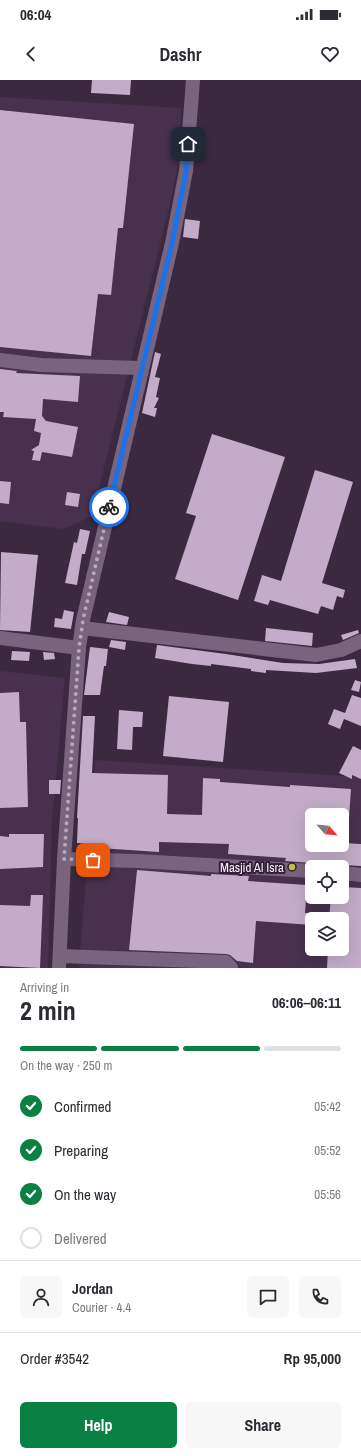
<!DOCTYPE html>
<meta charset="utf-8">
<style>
body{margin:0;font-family:"Archivo Narrow",sans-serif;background:#f7f7f7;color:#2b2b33;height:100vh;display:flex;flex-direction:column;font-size:15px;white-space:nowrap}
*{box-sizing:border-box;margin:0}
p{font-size:13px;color:#7c7c81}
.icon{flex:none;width:22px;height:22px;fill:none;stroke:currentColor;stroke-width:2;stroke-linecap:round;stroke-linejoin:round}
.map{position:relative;height:888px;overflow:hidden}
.panel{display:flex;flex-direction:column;background:#fff;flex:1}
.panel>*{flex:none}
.needle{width:26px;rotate:117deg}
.buttons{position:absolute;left:305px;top:728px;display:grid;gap:8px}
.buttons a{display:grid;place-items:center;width:44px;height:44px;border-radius:6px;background:#fff;box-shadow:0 4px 16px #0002;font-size:20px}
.pin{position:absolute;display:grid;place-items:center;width:34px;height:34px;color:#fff;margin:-17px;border-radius:8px;box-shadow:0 2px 6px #0006}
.courier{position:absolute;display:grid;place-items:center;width:40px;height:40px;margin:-20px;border:3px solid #1a73e8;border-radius:50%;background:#fff;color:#222;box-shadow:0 1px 5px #0007}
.summary em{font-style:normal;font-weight:800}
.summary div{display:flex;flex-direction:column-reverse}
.summary{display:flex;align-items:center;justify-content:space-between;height:68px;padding:0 20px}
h1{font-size:26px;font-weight:800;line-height:30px}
.bar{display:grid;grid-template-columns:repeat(4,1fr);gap:6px 4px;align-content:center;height:48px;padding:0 20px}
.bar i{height:5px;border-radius:3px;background:#e1e1e2}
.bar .active{background:#0b8043}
.bar p{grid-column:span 4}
.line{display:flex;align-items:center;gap:10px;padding:0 20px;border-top:1px solid #e1e1e2}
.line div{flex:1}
.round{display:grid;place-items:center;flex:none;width:42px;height:42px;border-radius:6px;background:#f7f7f7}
ol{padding:0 20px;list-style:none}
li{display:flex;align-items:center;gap:12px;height:44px}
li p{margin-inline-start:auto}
li .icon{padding:4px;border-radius:50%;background:#0b8043;color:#fff;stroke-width:4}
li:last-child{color:#7c7c81}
li i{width:22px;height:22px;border:2px solid #e1e1e2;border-radius:50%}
.cta{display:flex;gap:8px;margin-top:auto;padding:8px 20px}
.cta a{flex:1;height:46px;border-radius:6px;background:#0b8043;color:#fff;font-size:16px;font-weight:800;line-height:46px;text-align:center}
.cta a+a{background:#f7f7f7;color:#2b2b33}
.status{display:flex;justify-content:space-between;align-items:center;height:28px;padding:0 20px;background:#fff;direction:ltr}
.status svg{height:11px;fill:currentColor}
header{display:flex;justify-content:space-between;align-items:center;height:52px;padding:0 20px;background:#fff;font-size:18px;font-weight:800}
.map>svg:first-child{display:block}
.built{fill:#47314c;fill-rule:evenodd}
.building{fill:#c2acc7}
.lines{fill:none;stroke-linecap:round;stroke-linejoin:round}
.minor{stroke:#78647d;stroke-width:14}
.done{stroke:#b6a9b9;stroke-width:4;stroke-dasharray:0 7.2}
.route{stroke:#1a73e8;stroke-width:5}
.poi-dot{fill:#c4bd3e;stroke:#312035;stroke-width:1.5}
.labels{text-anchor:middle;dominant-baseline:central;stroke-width:4;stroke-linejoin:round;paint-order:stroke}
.poi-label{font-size:13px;fill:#f9edfb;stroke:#312035;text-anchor:end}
</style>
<div class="status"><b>06:04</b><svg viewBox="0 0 49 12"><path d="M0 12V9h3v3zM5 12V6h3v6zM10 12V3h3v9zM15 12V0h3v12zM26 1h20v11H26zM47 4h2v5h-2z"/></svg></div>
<header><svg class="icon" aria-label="back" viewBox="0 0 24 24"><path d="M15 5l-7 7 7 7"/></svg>Dashr<svg class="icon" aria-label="heart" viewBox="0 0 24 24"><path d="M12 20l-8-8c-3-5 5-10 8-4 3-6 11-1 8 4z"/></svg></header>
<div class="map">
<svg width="361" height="888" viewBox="0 0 361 888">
<rect width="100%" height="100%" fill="#3b2a3f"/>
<!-- built -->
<g class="built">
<path d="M0 17 181 28 180 74 169 128 92 436 64 449 0 441Z"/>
<path d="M0 591 65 598 52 742 48 888H0Z"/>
<path d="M95 680 361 697V888H79ZM312 735H342V765H312ZM312 787H342V817H312ZM312 839H342V869H312Z"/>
</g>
<!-- building -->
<g class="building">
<path d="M92 0H131L130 15 91 13Z"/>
<path d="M0 30 134 44 123 148H118L111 215 98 214 91 276 0 267Z"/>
<path d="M185 139 200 141 198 159 183 157Z"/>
<path d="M155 272 161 274 155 297 160 298 156 317 159 318 154 328H157L155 337 142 333Z"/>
<path d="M0 289 17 291 16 293 80 296 78 322 43 319 42 336 46 341 78 347 72 377 42 372 40 381 32 380 34 371 31 370 39 365 41 353 34 351 36 339 3 337 4 332H0Z"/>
<path d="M212 354 285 377 238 520 175 499 196 436 186 433Z"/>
<path d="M315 390 353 402 322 503 345 510 343 518 337 516 333 530 321 526 318 534 270 520 268 525 254 521 262 495 281 501Z"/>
<path d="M0 401 11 402 9 424 0 423Z"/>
<path d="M67 412 80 414 78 427 65 425Z"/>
<path d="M80 449 90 451 85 474H82L77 505 65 503 74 462 77 463Z"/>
<path d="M1 472 38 475 30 552 0 550Z"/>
<path d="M64 530 74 532 71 549 54 547 55 538 62 539Z"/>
<path d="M109 532 129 537 127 545 106 542Z"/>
<path d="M266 548 313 553 312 566 265 561Z"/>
<path d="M358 550 359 553 343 560 341 555Z"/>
<path d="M111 560 126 562 125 570 109 567Z"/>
<path d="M157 565 226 574 283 583 319 584 355 579 357 588 316 593 266 590V593L251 591V589L211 584V586L192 584 155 578Z"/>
<path d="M90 567 108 569 106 586H104L100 615H84Z"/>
<path d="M12 571 30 572 29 581 11 580Z"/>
<path d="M43 572 54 573 55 579 44 580Z"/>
<path d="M355 600 361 602 359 612 351 610Z"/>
<path d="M19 612 20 642H26L28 727 0 728V613Z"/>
<path d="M352 615 361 618V646L344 639 340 649 328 644 334 629 345 633Z"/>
<path d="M169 616 229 622 223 682 163 676Z"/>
<path d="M119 630 143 632 142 647H133L132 670 117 669Z"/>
<path d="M83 636H95L92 693 168 695 167 734 202 735 203 698 220 699V702L290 707V705L351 709 348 753H342V735H312V765H342V763L361 764V786L343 785 336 787H319L312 783 285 781 286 778 228 774 229 764 159 762V772L99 768V764L77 763 78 738H77Z"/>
<path d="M353 666 361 670V699L352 695V699L339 693Z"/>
<path d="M49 700H61L60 714H49Z"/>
<path d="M9 754H44L43 787 0 789V756L9 757Z"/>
<path d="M137 790 211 796V794L249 796 248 801 307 805 305 833H312V845L256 841 253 883 237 881 230 875 226 874 129 870Z"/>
<path d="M342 807 361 808V888H327L328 869H342V839H329L331 817H342Z"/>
<path d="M31 815H43L40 888 0 886V825L30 826Z"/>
</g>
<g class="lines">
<!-- minor -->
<g class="minor">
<path d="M0 280 41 285 141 288"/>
<path d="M82 548 316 575 341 570 361 561"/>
<path d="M0 558 79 568"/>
<path d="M64 779 137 781 312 791"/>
<path d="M342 793 361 795"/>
<path d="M60 876 226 882 231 888"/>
<path d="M59 888 64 779 79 568 83 540 172 163 186 91 193 0"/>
</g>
</g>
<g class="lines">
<!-- done -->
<path class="done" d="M93 780 64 779 79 568 83 540 109 427"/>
<!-- route -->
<path class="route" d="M109 427 172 163 186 92 188 64"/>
</g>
<!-- markers -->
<circle class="poi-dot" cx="292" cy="787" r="4"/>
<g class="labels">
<!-- poi labels -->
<g class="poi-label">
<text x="284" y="787">Masjid Al Isra</text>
</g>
</g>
</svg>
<div class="buttons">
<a><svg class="needle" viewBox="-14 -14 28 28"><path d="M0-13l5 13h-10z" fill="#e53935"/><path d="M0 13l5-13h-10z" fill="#7c7c81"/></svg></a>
<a><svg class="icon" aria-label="locate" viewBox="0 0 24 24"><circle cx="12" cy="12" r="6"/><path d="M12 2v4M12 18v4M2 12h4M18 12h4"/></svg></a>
<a><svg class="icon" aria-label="layers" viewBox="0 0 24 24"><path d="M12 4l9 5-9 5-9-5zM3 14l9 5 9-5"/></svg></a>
</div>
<div class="pin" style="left:93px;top:780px;background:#ea580c"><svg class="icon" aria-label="bag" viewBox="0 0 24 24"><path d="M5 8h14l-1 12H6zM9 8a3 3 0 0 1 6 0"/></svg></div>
<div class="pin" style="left:188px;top:64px;background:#1f2937"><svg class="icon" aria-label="home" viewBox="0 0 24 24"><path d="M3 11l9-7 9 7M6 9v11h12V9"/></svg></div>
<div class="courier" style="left:109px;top:427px"><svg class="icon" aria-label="bike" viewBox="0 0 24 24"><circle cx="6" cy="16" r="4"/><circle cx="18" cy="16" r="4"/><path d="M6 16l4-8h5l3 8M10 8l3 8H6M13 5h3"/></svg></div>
</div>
<section class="panel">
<div class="summary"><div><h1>2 min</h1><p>Arriving in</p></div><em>06:06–06:11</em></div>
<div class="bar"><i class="active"></i><i class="active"></i><i class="active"></i><i></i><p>On the way · 250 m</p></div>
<ol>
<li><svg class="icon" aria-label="check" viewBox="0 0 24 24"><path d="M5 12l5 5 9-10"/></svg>Confirmed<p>05:42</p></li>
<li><svg class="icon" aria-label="check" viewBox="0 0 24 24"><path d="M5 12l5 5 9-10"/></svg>Preparing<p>05:52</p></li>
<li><svg class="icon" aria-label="check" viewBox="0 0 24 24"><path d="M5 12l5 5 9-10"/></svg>On the way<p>05:56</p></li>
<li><i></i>Delivered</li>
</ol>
<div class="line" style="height:72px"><a class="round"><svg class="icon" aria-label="person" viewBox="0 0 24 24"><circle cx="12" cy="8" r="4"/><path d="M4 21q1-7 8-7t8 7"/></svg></a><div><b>Jordan</b><p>Courier · 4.4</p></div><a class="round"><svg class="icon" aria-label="chat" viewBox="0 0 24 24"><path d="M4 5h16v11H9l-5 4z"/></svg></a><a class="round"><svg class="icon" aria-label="phone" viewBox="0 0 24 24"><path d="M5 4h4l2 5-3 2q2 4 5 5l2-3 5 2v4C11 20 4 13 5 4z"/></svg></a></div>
<div class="line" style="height:52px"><div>Order #3542</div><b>Rp 95,000</b></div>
<div class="cta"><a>Help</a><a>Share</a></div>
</section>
